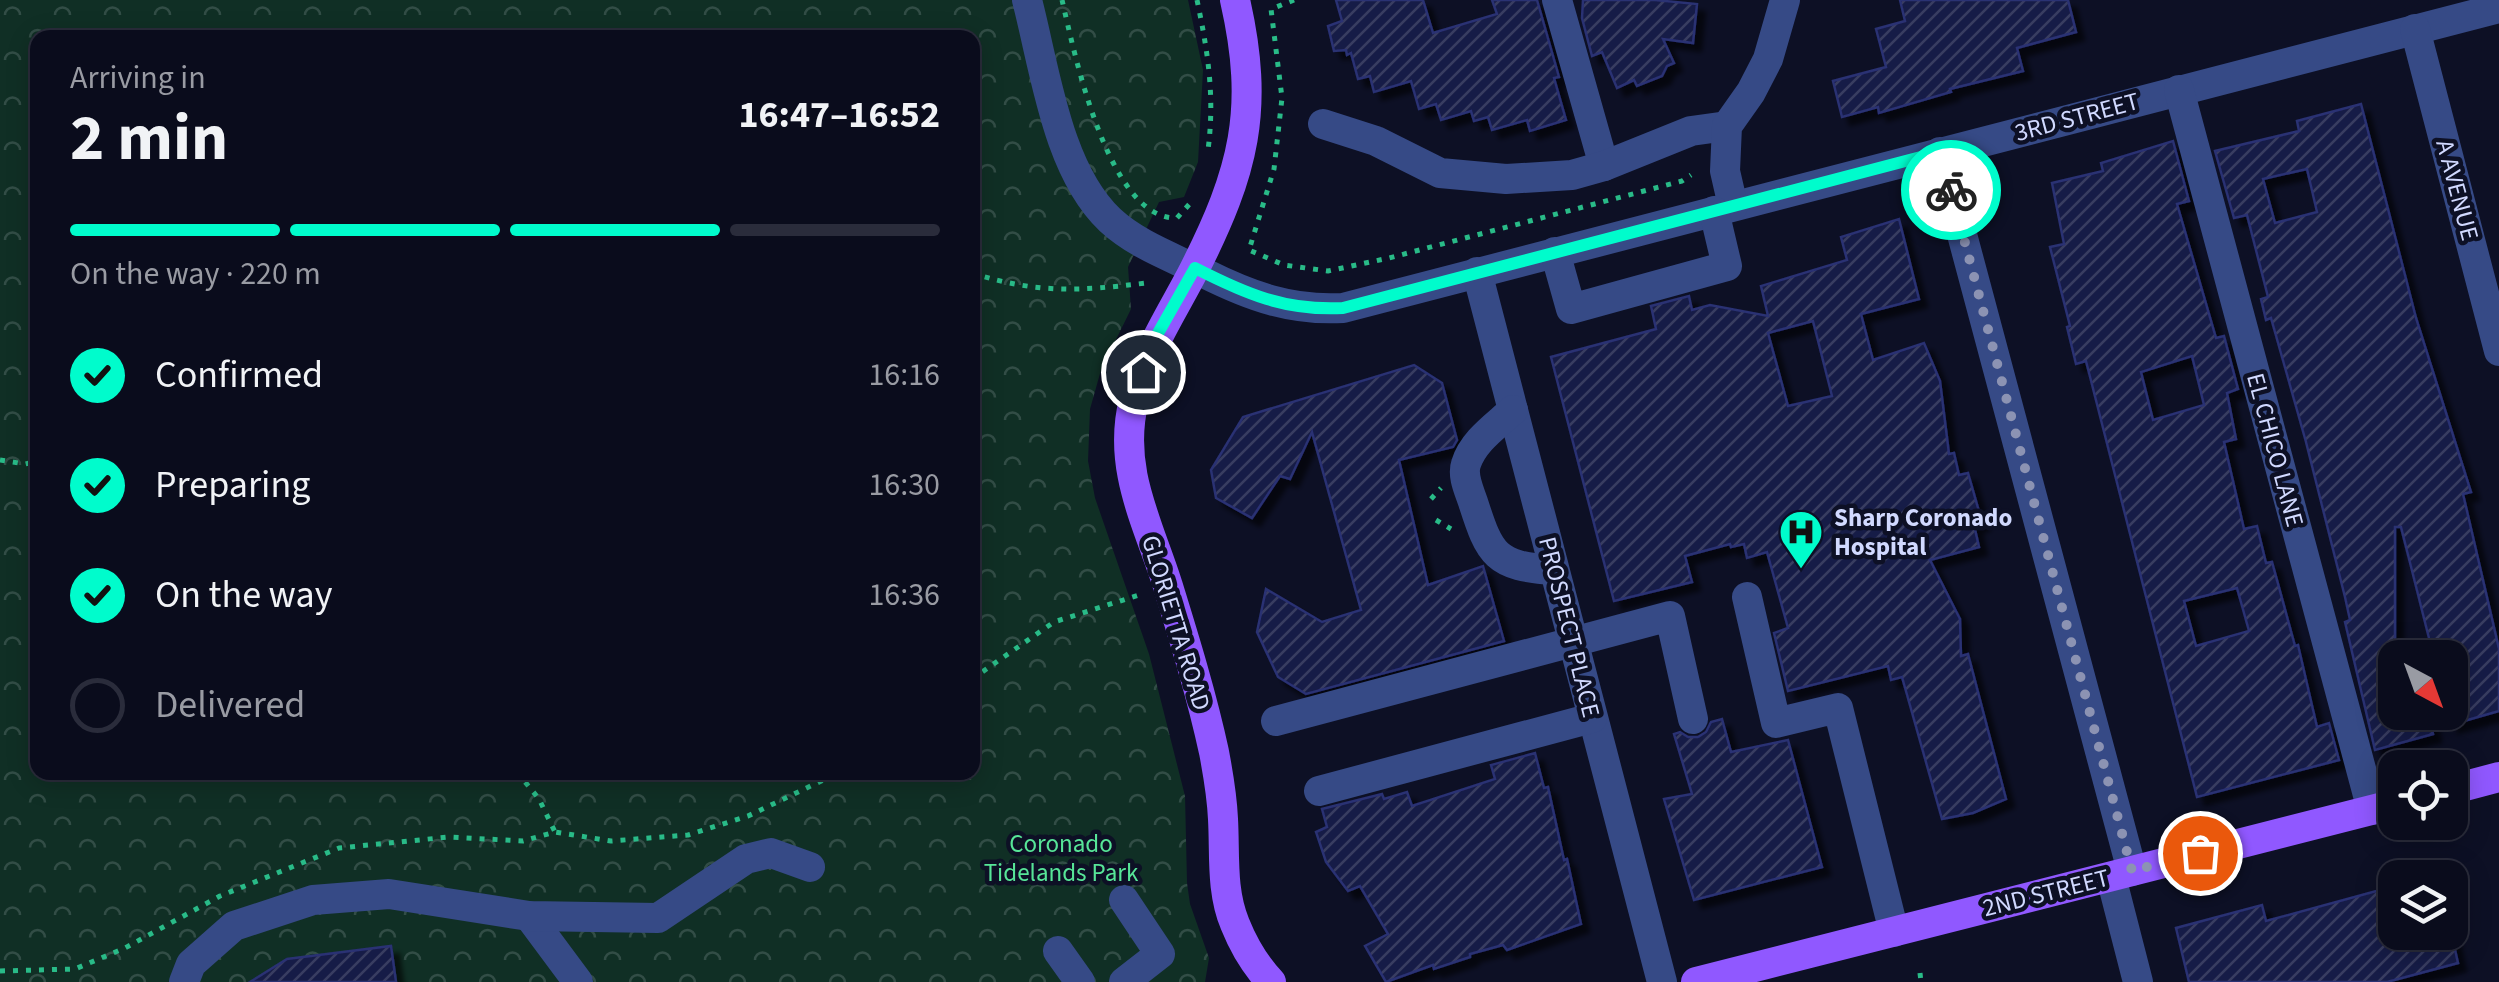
<!DOCTYPE html>
<meta charset="utf-8">
<style>
body{margin:0;font-family:"Source Sans 3",sans-serif;background:#131525;color:#f1f3f6;height:100vh;display:flex;flex-direction:column;font-size:38px;white-space:nowrap}
*{box-sizing:border-box;margin:0}
p{font-size:32px;color:#999ba3}
.icon{flex:none;width:55px;height:55px;fill:none;stroke:currentColor;stroke-width:2;stroke-linecap:round;stroke-linejoin:round}
.map{position:relative;flex:1;overflow:hidden}
.drawer{position:absolute;left:30px;top:30px;width:950px;height:750px;display:flex;flex-direction:column;background:#0a0c1c;border-radius:20px;box-shadow:0 5px 25px #0003,0 0 0 2px #2a2c3b}
.drawer>*{flex:none}
.needle{width:65px;rotate:139deg}
.tools{position:absolute;left:2378px;top:640px;display:grid;gap:20px}
.tools a{display:grid;place-items:center;width:90px;height:90px;border-radius:20px;background:#0a0c1c;box-shadow:0 5px 25px #0003,0 0 0 2px #2a2c3b;font-size:50px}
.pin{position:absolute;display:grid;place-items:center;width:85px;height:85px;color:#fff;margin:-42px;border:5px solid #fff;border-radius:50%;box-shadow:0 2px 10px #0007}
.courier{position:absolute;display:grid;place-items:center;width:100px;height:100px;margin:-50px;border:8px solid #00fccc;border-radius:50%;background:#fff;color:#222;box-shadow:0 2px 12px #0007}
.overview em{font-style:normal;font-weight:700}
.overview div{display:flex;flex-direction:column-reverse}
.overview{display:flex;align-items:center;justify-content:space-between;height:170px;padding:0 40px}
h1{font-size:65px;font-weight:700;line-height:75px}
.bar{display:grid;grid-template-columns:repeat(4,1fr);gap:15px 10px;align-content:center;height:120px;padding:0 40px}
.bar i{height:12px;border-radius:8px;background:#2a2c3b}
.bar .on{background:#00fccc}
.bar p{grid-column:span 4}
ol{padding:0 40px;list-style:none}
li{display:flex;align-items:center;gap:30px;height:110px}
li p{margin-inline-start:auto}
li .icon{padding:10px;border-radius:50%;background:#00fccc;color:#111;stroke-width:4}
li:last-child{color:#999ba3}
li i{width:55px;height:55px;border:5px solid #2a2c3b;border-radius:50%}
.map>svg:first-child{display:block}
.park{fill:url(#park-crowns);fill-rule:evenodd}
.building{fill:url(#building-hatch);stroke:#293073;stroke-width:2.5;fill-rule:evenodd;filter:url(#shadow)}
.lines{fill:none;stroke-linecap:round;stroke-linejoin:round}
.path{stroke:#29bb88;stroke-width:5;stroke-dasharray:5 8;stroke-linecap:butt}
.minor{stroke:#364a86;stroke-width:30}
.major{stroke:#9058ff;stroke-width:30}
.done{stroke:#8c93b3;stroke-width:10;stroke-dasharray:0 18}
.route{stroke:#00fccc;stroke-width:12}
.labels{text-anchor:middle;dominant-baseline:central;stroke-width:9;stroke-linejoin:round;paint-order:stroke}
.street-label{font-size:25px;fill:#d1d9ff;stroke:#0d1025}
.poi-label{font-size:25px;font-weight:bold;fill:#d1d9ff;stroke:#0d1025;text-anchor:start}
.park-label{font-size:25px;fill:#57e598;stroke:#0d1025}
</style>
<div class="map">
<svg width="2499" height="982" viewBox="0 0 2499 982">
<defs>
<pattern id="park-crowns" width="20" height="18" patternUnits="userSpaceOnUse" patternTransform="scale(2.5)"><rect width="20" height="18" fill="#102f25"/><path d="M2 6a3 3 0 1 1 6 0M12 15a3 3 0 1 1 6 0" fill="none" stroke="#324d46"/></pattern>
<pattern id="building-hatch" width="6" height="6" patternUnits="userSpaceOnUse" patternTransform="scale(2.5)"><rect width="6" height="6" fill="#181c46"/><path d="M-1 1l2-2M0 6l6-6M5 7l2-2" fill="none" stroke="#393c62"/></pattern>
<filter id="shadow"><feDropShadow dx="8" dy="8" stdDeviation="2.5" flood-color="#0009"/></filter>
</defs>
<rect width="100%" height="100%" fill="#0d1025"/>
<!-- park -->
<path class="park" d="M0 0H1188L1203 70 1198 162 1184 197 1159 202 1128 267 1131 309 1101 370 1090 409 1088 461 1095 498 1149 654 1185 796 1187 883 1190 904 1209 958 1205 982H0ZM38 38H972V772H38Z"/>
<!-- building -->
<g class="building">
<path d="M1336 0H1423L1433 33 1497 14 1492 0H1537L1559 77 1554 78 1566 120 1530 131 1527 120 1492 130 1488 117 1474 121 1471 111 1441 120 1436 104 1419 109 1411 81 1374 92 1370 76 1358 79 1351 53 1347 55 1346 50 1334 51 1328 26 1342 21Z"/>
<path d="M1583 0H1655L1697 4 1693 43 1663 39 1674 63 1667 66 1662 76 1637 86 1634 80 1617 88 1602 52 1592 56 1582 18Z"/>
<path d="M1900 0H2068L2076 32 2017 48 2023 71 1950 89 1951 92 1879 113 1878 107 1842 117 1833 81 1886 67 1876 29 1905 21Z"/>
<path d="M2361 104 2416 318 2471 492 2463 494 2499 649V711L2450 725V658H2434L2401 527H2395V712H2428L2433 734 2375 750 2345 622 2350 620 2345 597 2306 442 2271 318 2266 320 2261 299 2268 297 2247 215 2234 218 2215 151 2299 131 2297 121ZM2307 169 2317 212 2275 223 2263 179Z"/>
<path d="M2173 141 2189 201 2177 204 2216 338 2224 336 2238 389 2227 393 2236 439 2224 442 2244 529 2257 526 2266 563 2272 562 2295 646 2298 645 2317 727 2329 723 2339 760 2197 797 2086 361 2076 364 2067 327 2070 326 2050 247 2064 244 2052 183 2103 171 2101 163ZM2192 356 2204 405 2153 420 2141 372ZM2237 588 2249 631 2196 646 2184 601Z"/>
<path d="M1899 219 1919 299 1861 314 1873 360 1924 343 1940 381 1949 454 1954 453 1959 475 1968 473 1982 522 1974 525 1979 547 1930 560 1960 619 1961 656 1968 654 2006 799 1973 813 1942 819 1902 677 1891 680 1888 666 1788 691 1774 633 1788 628 1767 552 1747 558 1744 544 1731 547 1730 544 1685 556 1692 582 1614 601 1551 357 1656 329 1651 306 1689 296 1692 310 1710 305 1768 316 1761 286 1847 260 1841 237ZM1813 321 1832 396 1788 406 1768 333Z"/>
<path d="M1414 365 1442 383 1457 440 1453 447 1399 460 1428 585 1483 566 1504 641 1306 694 1278 677 1257 632 1266 589 1322 622 1361 610 1312 432 1290 479 1280 476 1252 518 1216 498 1211 470 1243 417Z"/>
<path d="M1722 719 1731 752 1788 740 1822 867 1694 900 1664 799 1692 794 1674 734 1680 732 1688 737H1698L1706 732 1711 722Z"/>
<path d="M1535 753 1544 788 1548 787 1564 860 1567 859 1581 924 1507 950 1503 945 1470 954V957L1434 969 1433 965 1386 982 1365 946 1388 934 1360 886 1348 891 1326 862 1316 832 1327 827 1322 809 1382 794 1384 799 1407 792 1412 806 1495 779 1491 765Z"/>
<path d="M2395 886V932H2451L2458 963 2387 982H2189L2176 928 2262 905 2266 921Z"/>
<path d="M391 946 396 982H250L287 959Z"/>
</g>
<g class="lines">
<!-- path -->
<g class="path">
<path d="M1062 0C1074 51 1108 220 1177 218L1194 199"/>
<path d="M1197 0C1208 52 1215 97 1208 150"/>
<path d="M1294 0 1271 9 1282 98 1274 169 1249 250 1284 265 1328 271 1389 258 1682 181 1691 175"/>
<path d="M972 273C1038 294 1080 291 1146 283"/>
<path d="M0 460 25 464 38 461"/>
<path d="M1431 499 1441 488"/>
<path d="M1436 520 1451 529"/>
<path d="M972 679 1054 622 1142 594"/>
<path d="M517 772 539 799 555 832"/>
<path d="M0 971 75 969 125 948 220 896 339 848 449 837 523 841 555 832 611 841 688 835 748 816 840 772"/>
<path d="M1920 973 1921 982"/>
</g>
<!-- minor -->
<g class="minor">
<path d="M1027 0C1045 69 1057 170 1110 220 1137 245 1172 257 1204 273 1250 296 1291 311 1343 308L2499 8"/>
<path d="M1557 0 1604 166"/>
<path d="M2415 29 2499 351"/>
<path d="M2179 90 2372 810"/>
<path d="M1323 124 1376 141 1440 173 1506 179 1572 175 1604 166 1691 131 1727 126"/>
<path d="M1940 152 2132 871"/>
<path d="M1733 206 1725 171 1727 126 1751 92 1768 59 1785 0"/>
<path d="M1555 252 1571 309 1727 266 1714 211"/>
<path d="M1477 272 1662 982"/>
<path d="M1513 410C1496 426 1473 441 1466 464 1462 476 1469 490 1473 502 1490 555 1495 566 1554 570"/>
<path d="M1747 597 1776 723 1838 708 1894 932"/>
<path d="M1276 721 1670 616 1693 719"/>
<path d="M1319 791 1592 718"/>
<path d="M2111 877 2138 982"/>
<path d="M1124 900 1160 954 1124 982"/>
<path d="M529 916 578 982"/>
<path d="M1058 951 1080 982"/>
<path d="M184 982 191 964 234 926 313 900 389 894 529 916 658 918 746 859 771 853 810 867"/>
</g>
<!-- major -->
<g class="major">
<path d="M1235 0C1260 110 1244 171 1194 270 1172 313 1145 352 1134 400 1117 467 1147 521 1167 583 1184 638 1202 696 1214 752 1218 773 1222 797 1223 819 1225 854 1221 891 1235 924 1243 944 1256 966 1271 982"/>
<path d="M2450 790 2499 777"/>
<path d="M1696 982 2395 804"/>
</g>
</g>
<g class="lines">
<!-- done -->
<path class="done" d="M1951 190 2132 871 2200 853"/>
<!-- route -->
<path class="route" d="M1143 372 1153 342 1195 268C1246 294 1285 311 1343 308L1940 152 1951 190"/>
</g>
<!-- icons -->
<defs>
<symbol id="hospital-pin" viewBox="-11 -11 22 30"><path d="M0 17L-7.5 6A9.5 9.5 0 1 1 7.5 6Z" fill="#00fccc" stroke="#0d1025"/><path d="M-5-5h3v3.5h4V-5h3V5h-3V1.5h-4V5h-3Z" fill="#111"/></symbol>
</defs>
<g fill-rule="evenodd">
<use href="#hospital-pin" x="1776" y="507" width="50" height="68"/>
</g>
<g class="labels">
<!-- street labels -->
<g class="street-label">
<text transform="translate(2077 117) rotate(-15)">3RD STREET</text>
<text transform="translate(2457 190) rotate(75)">A AVENUE</text>
<text transform="translate(2275 450) rotate(75)">EL CHICO LANE</text>
<text transform="translate(1176 623) rotate(73)">GLORIETTA ROAD</text>
<text transform="translate(1569 627) rotate(76)">PROSPECT PLACE</text>
<text transform="translate(2046 893) rotate(-14)">2ND STREET</text>
</g>
<!-- poi labels -->
<g class="poi-label">
<text x="1834" y="518">Sharp Coronado<tspan x="1834" dy="29">Hospital</tspan></text>
</g>
<!-- park labels -->
<g class="park-label">
<text x="1061" y="844">Coronado<tspan x="1061" dy="29">Tidelands Park</tspan></text>
</g>
</g>
</svg>
<div class="tools">
<a><svg class="needle" viewBox="-14 -14 28 28"><path d="M0-13l5 13h-10z" fill="#e53935"/><path d="M0 13l5-13h-10z" fill="#999ba3"/></svg></a>
<a><svg class="icon" aria-label="locate" viewBox="0 0 24 24"><circle cx="12" cy="12" r="6"/><path d="M12 2v4M12 18v4M2 12h4M18 12h4"/></svg></a>
<a><svg class="icon" aria-label="layers" viewBox="0 0 24 24"><path d="M12 4l9 5-9 5-9-5zM3 14l9 5 9-5"/></svg></a>
</div>
<div class="pin" style="left:2200px;top:853px;background:#ea580c"><svg class="icon" aria-label="bag" viewBox="0 0 24 24"><path d="M5 8h14l-1 12H6zM9 8a3 3 0 0 1 6 0"/></svg></div>
<div class="pin" style="left:1143px;top:372px;background:#1f2937"><svg class="icon" aria-label="home" viewBox="0 0 24 24"><path d="M3 11l9-7 9 7M6 9v11h12V9"/></svg></div>
<div class="courier" style="left:1951px;top:190px"><svg class="icon" aria-label="bike" viewBox="0 0 24 24"><circle cx="6" cy="16" r="4"/><circle cx="18" cy="16" r="4"/><path d="M6 16l4-8h5l3 8M10 8l3 8H6M13 5h3"/></svg></div>
<section class="drawer">
<div class="overview"><div><h1>2 min</h1><p>Arriving in</p></div><em>16:47–16:52</em></div>
<div class="bar"><i class="on"></i><i class="on"></i><i class="on"></i><i></i><p>On the way · 220 m</p></div>
<ol>
<li><svg class="icon" aria-label="check" viewBox="0 0 24 24"><path d="M5 12l5 5 9-10"/></svg>Confirmed<p>16:16</p></li>
<li><svg class="icon" aria-label="check" viewBox="0 0 24 24"><path d="M5 12l5 5 9-10"/></svg>Preparing<p>16:30</p></li>
<li><svg class="icon" aria-label="check" viewBox="0 0 24 24"><path d="M5 12l5 5 9-10"/></svg>On the way<p>16:36</p></li>
<li><i></i>Delivered</li>
</ol>
</section>
</div>
